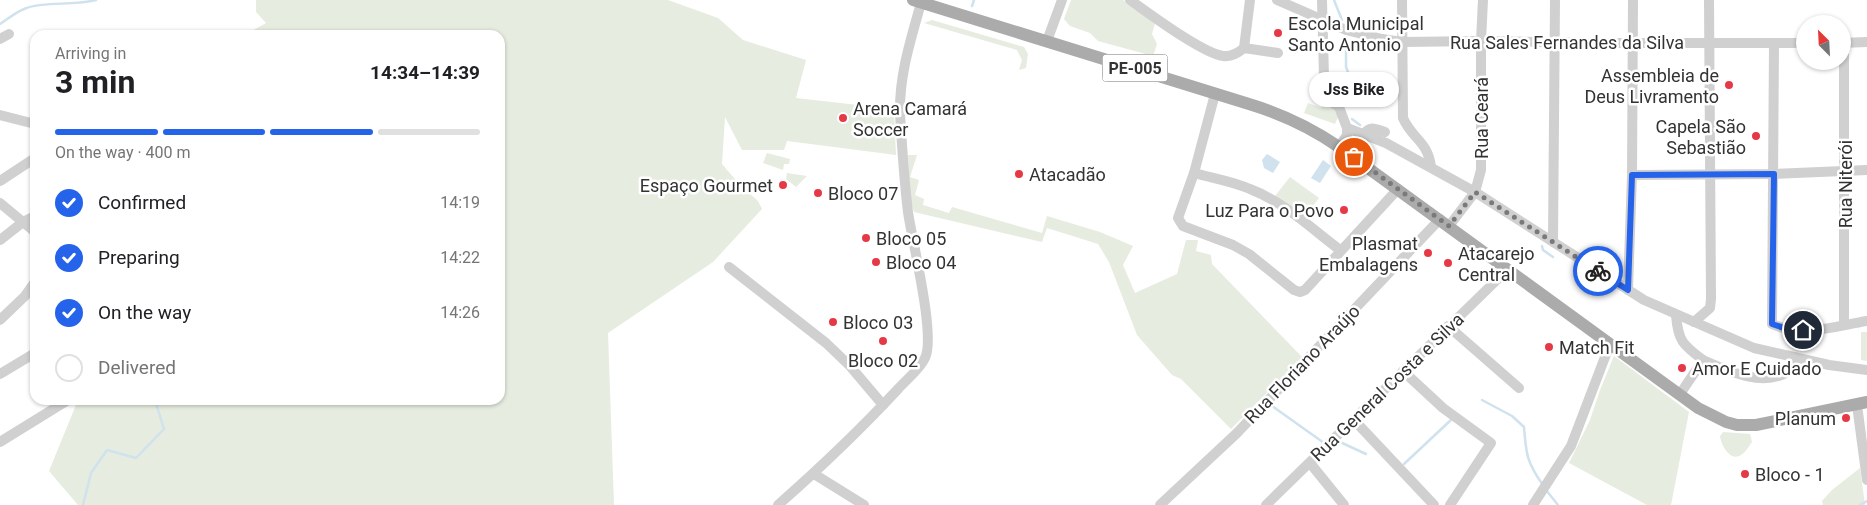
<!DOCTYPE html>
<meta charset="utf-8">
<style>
body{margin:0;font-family:Roboto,sans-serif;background:#f2f2f2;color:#202124;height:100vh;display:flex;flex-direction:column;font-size:19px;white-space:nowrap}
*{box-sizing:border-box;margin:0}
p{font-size:16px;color:#757577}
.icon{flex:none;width:28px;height:28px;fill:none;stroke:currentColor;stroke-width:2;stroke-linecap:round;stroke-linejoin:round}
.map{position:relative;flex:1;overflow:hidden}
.details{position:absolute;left:30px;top:30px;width:475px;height:375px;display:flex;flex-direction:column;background:#fff;border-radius:15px;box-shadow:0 1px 4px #0004}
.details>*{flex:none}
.needle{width:32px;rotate:336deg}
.fabs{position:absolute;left:1796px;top:15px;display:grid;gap:10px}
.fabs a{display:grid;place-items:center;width:55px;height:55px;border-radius:50%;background:#fff;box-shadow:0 1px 4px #0004;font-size:25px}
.pin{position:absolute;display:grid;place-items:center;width:42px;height:42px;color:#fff;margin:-21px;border:2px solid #fff;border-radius:50%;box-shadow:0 1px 5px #0007}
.courier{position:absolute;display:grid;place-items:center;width:50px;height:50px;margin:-25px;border:4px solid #2563eb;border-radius:50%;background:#fff;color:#222;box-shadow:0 1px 6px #0007}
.bubble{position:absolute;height:35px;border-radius:18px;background:#fff;box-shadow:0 1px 4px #0004;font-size:16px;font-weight:700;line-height:35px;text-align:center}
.head em{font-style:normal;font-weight:700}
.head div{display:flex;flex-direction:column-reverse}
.head{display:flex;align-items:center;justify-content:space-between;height:85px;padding:0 25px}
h1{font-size:32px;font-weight:700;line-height:38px}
.bar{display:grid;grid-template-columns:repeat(4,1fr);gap:8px 5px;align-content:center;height:60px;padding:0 25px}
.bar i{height:6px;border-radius:4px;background:#e0e0e0}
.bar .active{background:#2563eb}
.bar p{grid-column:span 4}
ol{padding:0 25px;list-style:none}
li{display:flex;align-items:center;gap:15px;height:55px}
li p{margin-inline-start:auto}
li .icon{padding:5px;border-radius:50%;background:#2563eb;color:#fff;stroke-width:4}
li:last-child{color:#757577}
li i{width:28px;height:28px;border:2px solid #e0e0e0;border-radius:50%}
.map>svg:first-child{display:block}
.green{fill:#e6ecdf}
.water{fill:#cfe2ee}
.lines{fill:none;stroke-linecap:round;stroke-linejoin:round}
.stream{stroke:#cfe2ee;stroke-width:2.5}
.minor{stroke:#d0d0d0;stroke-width:10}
.major{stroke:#ababab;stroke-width:12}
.done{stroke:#7a7a7a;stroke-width:5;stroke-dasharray:0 9}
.route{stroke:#2563eb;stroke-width:6}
.poi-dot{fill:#e63946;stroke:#fff;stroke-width:2}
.labels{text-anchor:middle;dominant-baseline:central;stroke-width:5;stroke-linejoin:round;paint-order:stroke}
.shield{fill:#fff;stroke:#707070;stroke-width:1}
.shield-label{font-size:16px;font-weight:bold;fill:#333}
.poi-label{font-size:18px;fill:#333;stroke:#fff;text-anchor:start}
.street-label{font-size:18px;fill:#333;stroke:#fff}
</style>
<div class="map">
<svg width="1867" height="505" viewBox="0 0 1867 505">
<rect width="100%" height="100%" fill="#fff"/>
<!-- green -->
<g class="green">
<path d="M256 0H668L718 18 743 40 806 60 796 98 894 109 896 155 787 141 784 150H742L725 117 722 164 739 184 758 201 762 209 713 262 608 333 614 505H78L49 471 78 400H500V35H245L266 23 256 12Z"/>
<path d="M1071 0H1123L1156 20 1152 34 1157 44 1153 56 1098 41 1090 33 1070 26 1064 19Z"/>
<path d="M932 20 1024 47 1028 54 1026 68 1019 70 1022 60 1017 50 924 23Z"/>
<path d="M1324 100 1333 104 1338 117 1335 124 1304 113 1308 103 1321 108Z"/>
<path d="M767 153 790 159 789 164H784L783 170 763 163Z"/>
<path d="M908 155H917L910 177 919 180 915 195 924 199 923 205 949 213 952 207 1042 233 1047 216 1100 232 1133 246 1123 265 1135 293 1177 274 1186 240H1198L1196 251 1211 255 1212 264 1302 357 1231 429 1181 379 1172 375 1137 335 1109 262 1098 244 1047 228 1042 242 914 212 910 200Z"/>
<path d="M787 173 807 176 796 187 786 179Z"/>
<path d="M1290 177 1319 198 1304 217 1275 196Z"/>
<path d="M1861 332H1867V361L1861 360Z"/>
<path d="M1614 356 1689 412 1671 505H1647L1569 463 1590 420 1600 390Z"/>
<path d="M1723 432 1750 434 1752 442C1749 446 1746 452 1741 455 1730 462 1721 445 1720 436Z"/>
<path d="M1860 468 1865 505H1823L1822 501 1832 490Z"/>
</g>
<!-- water -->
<g class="water">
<path d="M1267 154 1280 162 1273 173 1264 168 1262 160Z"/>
<path d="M1323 160 1331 166 1320 183 1311 178Z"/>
</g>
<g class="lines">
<!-- stream -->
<g class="stream">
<path d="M1334 0 1342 20"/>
<path d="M972 6 974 0"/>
<path d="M0 24C8 19 16 12 24 9 42 1 74 6 96 0"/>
<path d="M1346 47V67L1354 87"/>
<path d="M1352 119 1360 125"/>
<path d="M1542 246 1543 250 1553 257"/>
<path d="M1482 400 1512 416 1524 427C1526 454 1527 463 1543 485"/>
<path d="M1268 403 1324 443"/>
<path d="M1335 442H1340L1366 454"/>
<path d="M1404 464 1452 419"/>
<path d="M1546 490 1558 505"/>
<path d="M83 505 91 473 107 450 136 458 164 429 155 400"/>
<path d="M1860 505 1867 501"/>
</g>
<!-- minor -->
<g class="minor">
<path d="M1130 0C1150 14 1202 53 1223 56 1232 57 1238 53 1244 48L1278 53"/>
<path d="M1277 0 1346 30 1382 39 1402 42 1481 41 1587 43H1805"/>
<path d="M1322 0 1324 77 1319 90 1321 95 1339 107 1347 128V135L1339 147"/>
<path d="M1402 0 1403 118C1412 139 1428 141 1431 167"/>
<path d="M0 39 9 34"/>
<path d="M1047 41 1062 0"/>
<path d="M1842 43 1867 42"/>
<path d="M1774 44 1772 324C1803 338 1836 326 1867 321"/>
<path d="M1244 48 1250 0"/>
<path d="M1215 94 1194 173 1178 218 1183 226 1233 245 1249 254 1294 290 1300 292 1305 290 1398 189"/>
<path d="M0 115 35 124"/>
<path d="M1347 128 1386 143 1475 192 1644 300 1754 348 1829 365 1867 370"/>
<path d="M1364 134C1370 125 1376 129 1385 132"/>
<path d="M1194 173C1212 178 1232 181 1250 189 1284 202 1312 229 1340 250"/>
<path d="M1632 175 1774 174 1867 170"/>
<path d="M0 181 35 158"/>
<path d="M0 203 35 232"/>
<path d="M1449 226 1475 192 1481 170V41L1483 0"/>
<path d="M0 240 23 222 35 216"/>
<path d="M1553 240 1555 0"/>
<path d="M729 267 826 343 850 366 883 405"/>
<path d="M1628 290 1632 175 1633 0"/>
<path d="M1676 315C1678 341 1683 345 1703 360L1680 394"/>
<path d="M0 320 25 296 35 282"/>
<path d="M1694 322 1710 308 1711 299 1709 0"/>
<path d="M1844 325V43"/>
<path d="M1448 326 1519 388"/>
<path d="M1703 360C1728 371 1764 388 1789 371L1794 357"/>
<path d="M1403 371 1443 408 1491 443 1450 505"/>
<path d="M0 374 35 353"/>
<path d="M1857 405 1867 480"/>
<path d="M1354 420 1434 505"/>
<path d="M0 442 68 400"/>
<path d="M1310 463 1344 505"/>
<path d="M814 474 864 505"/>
<path d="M778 505C820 468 860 430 898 389 906 380 920 369 925 358 936 336 912 241 908 212 904 180 902 146 900 114 899 75 911 39 921 3"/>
<path d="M1160 505 1237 433 1440 219"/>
<path d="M1266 505 1508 269"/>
<path d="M1533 505 1571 446 1610 344"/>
</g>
<!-- major -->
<path class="major" d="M913 0 1249 104C1282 114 1310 127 1339 147L1698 408 1726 422 1737 425H1756L1867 402"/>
</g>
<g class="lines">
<!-- done -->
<path class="done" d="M1354 157 1449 226 1475 192 1598 271"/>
<!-- route -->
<path class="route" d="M1598 271 1628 290 1632 175 1774 174 1772 324 1787 329 1803 330"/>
</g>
<!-- markers -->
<g class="poi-dot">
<circle cx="1278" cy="33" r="5"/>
<circle cx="1729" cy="85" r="5"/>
<circle cx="843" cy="118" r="5"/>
<circle cx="1756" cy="136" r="5"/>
<circle cx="1019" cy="174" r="5"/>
<circle cx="783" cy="185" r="5"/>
<circle cx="818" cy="193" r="5"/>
<circle cx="1344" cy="210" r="5"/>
<circle cx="866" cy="238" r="5"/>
<circle cx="1428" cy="253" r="5"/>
<circle cx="876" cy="262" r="5"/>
<circle cx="1448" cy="263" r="5"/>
<circle cx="833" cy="322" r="5"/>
<circle cx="883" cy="341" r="5"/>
<circle cx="1549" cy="347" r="5"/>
<circle cx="1682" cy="368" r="5"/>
<circle cx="1846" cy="418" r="5"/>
<circle cx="1745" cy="474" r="5"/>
</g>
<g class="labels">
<!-- shield labels -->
<rect class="shield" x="1102.5" y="54.5" width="65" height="27" rx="4"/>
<g class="shield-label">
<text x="1135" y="68">PE-005</text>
</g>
<!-- poi labels -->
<g class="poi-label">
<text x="1288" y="23">Escola Municipal<tspan x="1288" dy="21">Santo Antonio</tspan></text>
<text x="1719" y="75" text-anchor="end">Assembleia de<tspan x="1719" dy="21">Deus Livramento</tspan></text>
<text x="853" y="108">Arena Camará<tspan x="853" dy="21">Soccer</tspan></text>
<text x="1746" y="126" text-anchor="end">Capela São<tspan x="1746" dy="21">Sebastião</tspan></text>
<text x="1029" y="174">Atacadão</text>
<text x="773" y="185" text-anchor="end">Espaço Gourmet</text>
<text x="828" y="193">Bloco 07</text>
<text x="1334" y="210" text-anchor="end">Luz Para o Povo</text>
<text x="876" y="238">Bloco 05</text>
<text x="1418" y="243" text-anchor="end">Plasmat<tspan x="1418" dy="21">Embalagens</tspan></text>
<text x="1458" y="253">Atacarejo<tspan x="1458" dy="21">Central</tspan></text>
<text x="886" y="262">Bloco 04</text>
<text x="843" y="322">Bloco 03</text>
<text x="1559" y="347">Match Fit</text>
<text x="883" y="360" text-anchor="middle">Bloco 02</text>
<text x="1692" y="368">Amor E Cuidado</text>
<text x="1836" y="418" text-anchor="end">Planum</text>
<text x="1755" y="474">Bloco - 1</text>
</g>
<!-- street labels -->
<g class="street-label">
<text x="1567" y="42">Rua Sales Fernandes da Silva</text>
<text transform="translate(1481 118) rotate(-90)">Rua Ceará</text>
<text transform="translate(1845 184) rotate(-90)">Rua Niterói</text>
<text transform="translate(1302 364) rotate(-46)">Rua Floriano Araújo</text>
<text transform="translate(1387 387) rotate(-44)">Rua General Costa e Silva</text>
</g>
</g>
</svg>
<div class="fabs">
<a><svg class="needle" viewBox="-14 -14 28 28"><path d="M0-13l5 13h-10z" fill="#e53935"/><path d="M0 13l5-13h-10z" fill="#757577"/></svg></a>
</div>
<div class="pin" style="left:1354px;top:157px;background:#ea580c"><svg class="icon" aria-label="bag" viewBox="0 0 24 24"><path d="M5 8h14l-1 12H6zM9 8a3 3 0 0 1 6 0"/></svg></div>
<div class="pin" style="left:1803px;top:330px;background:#1f2937"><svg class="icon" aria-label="home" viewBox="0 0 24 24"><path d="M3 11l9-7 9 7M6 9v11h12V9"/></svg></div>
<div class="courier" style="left:1598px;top:271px"><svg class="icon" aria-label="bike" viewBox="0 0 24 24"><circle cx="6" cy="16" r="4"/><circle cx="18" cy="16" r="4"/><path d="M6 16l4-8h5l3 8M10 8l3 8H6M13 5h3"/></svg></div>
<div class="bubble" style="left:1309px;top:72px;width:90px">Jss Bike</div>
<section class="details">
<div class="head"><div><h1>3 min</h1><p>Arriving in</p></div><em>14:34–14:39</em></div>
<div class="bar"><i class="active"></i><i class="active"></i><i class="active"></i><i></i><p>On the way · 400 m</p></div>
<ol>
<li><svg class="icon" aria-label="check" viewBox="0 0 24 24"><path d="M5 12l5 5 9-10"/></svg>Confirmed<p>14:19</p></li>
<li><svg class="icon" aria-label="check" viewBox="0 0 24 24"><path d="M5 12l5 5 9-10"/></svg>Preparing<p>14:22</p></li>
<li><svg class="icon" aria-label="check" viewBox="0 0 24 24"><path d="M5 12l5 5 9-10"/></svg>On the way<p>14:26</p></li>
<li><i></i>Delivered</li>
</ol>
</section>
</div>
